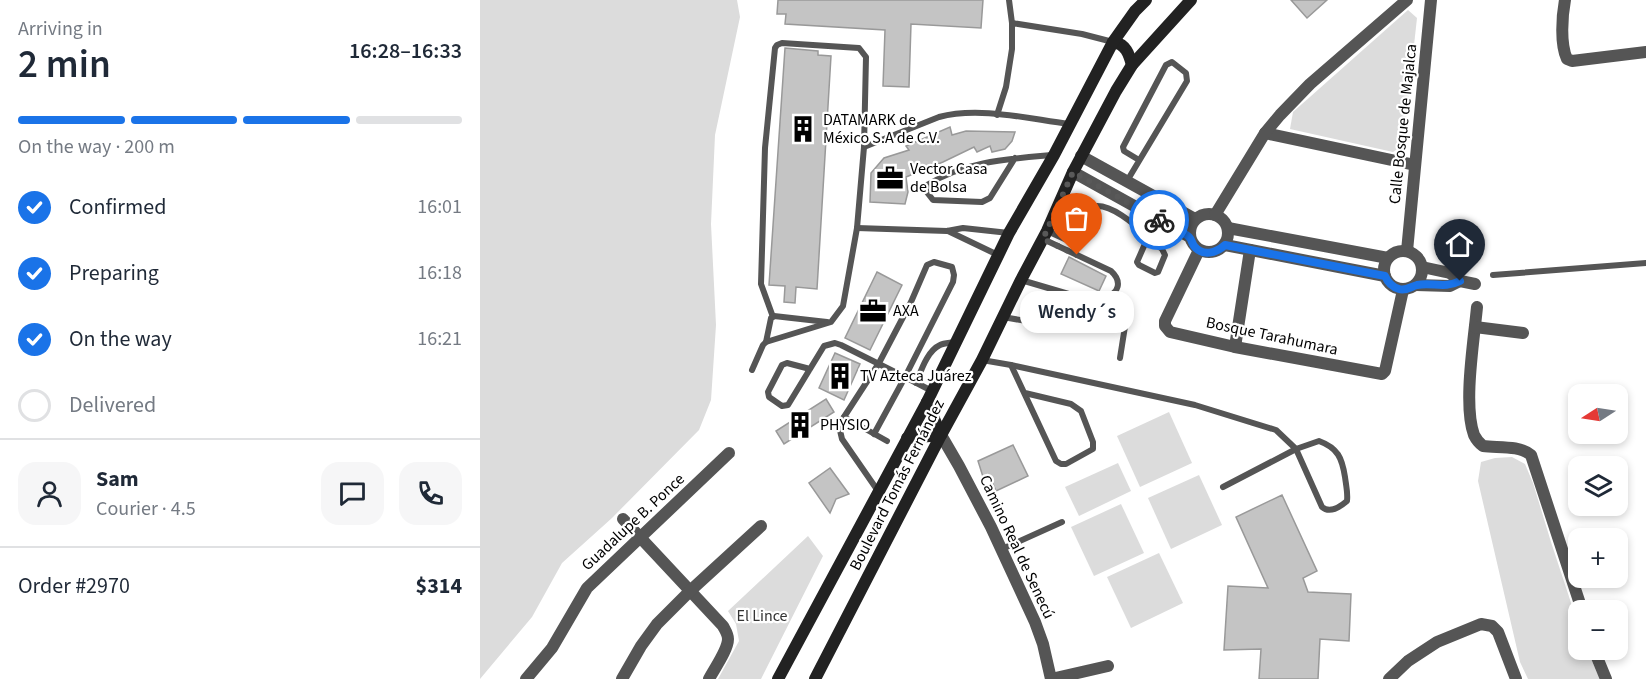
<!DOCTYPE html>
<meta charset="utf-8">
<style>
body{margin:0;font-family:"Source Sans 3",sans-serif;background:#f6f6f7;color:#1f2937;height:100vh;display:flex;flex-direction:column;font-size:22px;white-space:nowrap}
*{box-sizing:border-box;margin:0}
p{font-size:20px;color:#747a83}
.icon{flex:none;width:33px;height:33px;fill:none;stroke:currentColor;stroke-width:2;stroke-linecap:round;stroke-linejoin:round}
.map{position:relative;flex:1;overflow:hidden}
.panel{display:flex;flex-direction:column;background:#fff;width:480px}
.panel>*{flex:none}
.needle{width:39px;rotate:258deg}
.fabs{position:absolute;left:1088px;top:384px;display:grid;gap:12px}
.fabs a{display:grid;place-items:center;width:60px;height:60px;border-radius:12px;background:#fff;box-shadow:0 3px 9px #0003;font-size:30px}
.pin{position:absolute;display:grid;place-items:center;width:51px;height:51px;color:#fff;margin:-62px -26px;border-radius:50% 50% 50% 0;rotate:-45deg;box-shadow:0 0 6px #0007}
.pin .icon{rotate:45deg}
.courier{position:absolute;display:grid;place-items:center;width:60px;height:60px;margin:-30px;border:4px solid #1a73e8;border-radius:50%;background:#fff;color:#222;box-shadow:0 2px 8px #0007}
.bubble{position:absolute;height:42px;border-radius:18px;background:#fff;box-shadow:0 3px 9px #0003;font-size:20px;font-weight:600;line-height:42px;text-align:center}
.headline em{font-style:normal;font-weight:600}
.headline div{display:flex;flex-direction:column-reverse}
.headline{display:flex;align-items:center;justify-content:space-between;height:102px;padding:0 18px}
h1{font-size:39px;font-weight:600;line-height:45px}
.bar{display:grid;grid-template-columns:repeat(4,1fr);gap:9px 6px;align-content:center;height:72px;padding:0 18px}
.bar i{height:8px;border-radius:4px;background:#e0e1e3}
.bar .selected{background:#1a73e8}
.bar p{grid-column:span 4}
.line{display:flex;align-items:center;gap:15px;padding:0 18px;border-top:2px solid #e0e1e3}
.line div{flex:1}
.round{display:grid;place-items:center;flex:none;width:63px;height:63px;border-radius:18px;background:#f6f6f7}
ol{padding:0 18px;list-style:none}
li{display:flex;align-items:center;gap:18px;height:66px}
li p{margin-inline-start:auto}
li .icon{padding:6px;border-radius:50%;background:#1a73e8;color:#fff;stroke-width:4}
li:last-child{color:#747a83}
li i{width:33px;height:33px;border:3px solid #e0e1e3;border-radius:50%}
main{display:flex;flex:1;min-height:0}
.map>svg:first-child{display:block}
.green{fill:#dcdcdc}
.building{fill:#c4c4c4;stroke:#999;stroke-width:1.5}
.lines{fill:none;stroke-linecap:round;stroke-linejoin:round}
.service{stroke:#555;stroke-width:6}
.minor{stroke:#555;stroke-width:12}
.tertiary{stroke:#555;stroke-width:12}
.secondary{stroke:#222;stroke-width:12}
.done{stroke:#595959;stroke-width:6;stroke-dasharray:0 10.8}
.route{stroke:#1a73e8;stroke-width:8}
.labels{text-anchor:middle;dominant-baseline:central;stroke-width:4.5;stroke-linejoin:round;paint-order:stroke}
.poi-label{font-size:16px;fill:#000;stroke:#fff;text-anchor:start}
.street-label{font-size:16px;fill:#000;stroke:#fff}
.park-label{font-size:16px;fill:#333;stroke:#fff}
</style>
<main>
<section class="panel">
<div class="headline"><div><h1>2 min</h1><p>Arriving in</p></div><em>16:28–16:33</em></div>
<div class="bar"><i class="selected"></i><i class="selected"></i><i class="selected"></i><i></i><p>On the way · 200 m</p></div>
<ol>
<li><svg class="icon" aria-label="check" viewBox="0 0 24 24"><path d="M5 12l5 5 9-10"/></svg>Confirmed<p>16:01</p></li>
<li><svg class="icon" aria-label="check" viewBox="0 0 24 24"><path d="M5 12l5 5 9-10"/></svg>Preparing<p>16:18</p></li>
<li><svg class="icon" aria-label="check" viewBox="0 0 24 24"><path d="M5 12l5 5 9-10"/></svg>On the way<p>16:21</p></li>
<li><i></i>Delivered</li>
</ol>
<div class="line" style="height:108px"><a class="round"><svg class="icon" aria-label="person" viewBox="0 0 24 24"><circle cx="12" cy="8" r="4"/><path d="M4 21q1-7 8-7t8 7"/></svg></a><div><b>Sam</b><p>Courier · 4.5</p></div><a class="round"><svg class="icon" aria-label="chat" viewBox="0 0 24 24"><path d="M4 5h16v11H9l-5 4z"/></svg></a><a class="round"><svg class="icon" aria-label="phone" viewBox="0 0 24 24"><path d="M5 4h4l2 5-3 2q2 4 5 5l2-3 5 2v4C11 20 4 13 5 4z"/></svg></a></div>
<div class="line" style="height:78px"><div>Order #2970</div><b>$314</b></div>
</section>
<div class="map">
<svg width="1166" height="679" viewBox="0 0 1166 679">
<rect width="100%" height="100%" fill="#fff"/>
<!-- green -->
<g class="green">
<path d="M0 0H257L260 17 235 135 231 224 236 325 231 400 219 430 132 518 82 563 52 617 0 679Z"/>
<path d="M928 10 937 18 923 145 913 152 810 129 813 112Z"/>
<path d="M689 412 712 463 660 487 637 436Z"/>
<path d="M1032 457 1045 464 1053 483 1071 542 1098 624V650H1107L1120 679H1048L1040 662 998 481 1001 462 1015 458Z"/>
<path d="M638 463 651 491 599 516 585 487Z"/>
<path d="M719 475 742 525 691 549 668 498Z"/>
<path d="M641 504 664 553 614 576 591 527Z"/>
<path d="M328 536 343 556 281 679H238L259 641 256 624 248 611Z"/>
<path d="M679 553 703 603 651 628 627 577Z"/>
</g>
<!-- building -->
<g class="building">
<path d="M298 0H503L501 28 431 24 429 87 403 86 405 30 305 24 306 14H297Z"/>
<path d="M811 0H847L827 18Z"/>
<path d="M305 48 338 51V55L351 56 337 289 316 287 315 303 304 302 305 286 289 285Z"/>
<path d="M470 127 472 135 486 131 535 132 532 141 525 149 512 152 510 146 497 152 494 147 463 162 426 177 428 192 425 204 390 202 391 173 404 158 429 150 426 146Z"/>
<path d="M589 257 626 276 619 291 581 274Z"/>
<path d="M397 272 422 285 390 350 365 338Z"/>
<path d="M355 353 380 364 364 400 339 388Z"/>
<path d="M346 399 354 412 304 444 296 431Z"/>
<path d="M533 445 548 476 516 491 510 477 504 480 498 461Z"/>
<path d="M350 468 369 494 356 499 350 513 329 483Z"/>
<path d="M802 495 837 571 823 578 828 592 871 594 869 641 840 639 838 679H779L781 649 744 650 748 586 788 588 756 517Z"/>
</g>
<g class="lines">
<!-- service -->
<g class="service">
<path d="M529 0 532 23"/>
<path d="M517 115 526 87 532 49V23L602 34 633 42"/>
<path d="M384 147 459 117C499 106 549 119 589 124"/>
<path d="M535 158 510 198 502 202 453 200 446 191 447 185C486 161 528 159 573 155"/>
<path d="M647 181 707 81 706 73 692 62 686 65 643 147 644 151 659 160"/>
<path d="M377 228 467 231 483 228 529 233"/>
<path d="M468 231 518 255"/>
<path d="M567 231 587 240 590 239 609 208C630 197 667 236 682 249L685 255 678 272 675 273 659 265 657 262 668 237"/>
<path d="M563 239 631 271C642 281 640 294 624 297 619 297 614 297 609 297"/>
<path d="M1013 275 1166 263"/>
<path d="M541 280 592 295 638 307 646 320 640 358"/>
<path d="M523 317 581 327 587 323 592 295"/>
<path d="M286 342 291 318 294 316 347 322"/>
<path d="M502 360 531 365 715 405 796 430 816 449 842 507C850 514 860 507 867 501 868 493 866 485 865 477 862 458 858 448 839 441L816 449 743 487"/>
<path d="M531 365 576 461 581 464H586L613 449V442L601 411 591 404 545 393"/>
<path d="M330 369 307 363 302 365 288 392 289 397 302 406 308 405 344 346 355 343 361 345 425 377 394 434"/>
<path d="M272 370 283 345 286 342 351 322 363 306 377 228 384 147 386 57 379 48 302 43 297 45 295 48 285 148 281 284 293 317"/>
<path d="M436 383C441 371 447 351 460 345 464 343 470 343 475 342"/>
<path d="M364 417 359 426 362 439 398 491"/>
<path d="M407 441 364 417 399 363 431 302 447 265 454 262 472 267 474 275 473 282 425 377 452 391"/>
<path d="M522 549 582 522"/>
</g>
<!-- minor -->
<g class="minor">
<path d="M1085 0C1082 16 1080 44 1087 59L1092 61 1166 52"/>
<path d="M785 133 935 165"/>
<path d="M601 156 715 219"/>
<path d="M593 172 710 237"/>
<circle cx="729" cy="233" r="19"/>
<path d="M735 215 785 133 800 115 830 84 927 0"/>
<path d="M748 228 908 258"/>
<path d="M745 245 905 276"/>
<path d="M719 250 685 321V326L690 332 755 347 902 374 905 371 923 290"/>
<circle cx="923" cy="270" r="19"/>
<path d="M927 251 951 0"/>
<path d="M942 267 970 273 980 281 995 284"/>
<path d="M936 285 970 286 980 281"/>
<path d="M997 307C994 340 983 405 994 435 996 439 999 443 1003 446 1018 448 1039 445 1051 455L1102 610"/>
<path d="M995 327 1043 333"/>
<path d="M755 347 770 250"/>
<path d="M143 519 243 626C245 630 248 634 248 639 248 650 234 669 229 679"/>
<path d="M1114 650 1126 679"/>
<path d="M46 679 72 648 107 588 249 453"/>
<path d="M142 679 161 646 177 624 210 591 281 526"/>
<path d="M571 679 628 666"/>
<path d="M909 679 928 661 957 642 1001 624 1012 626 1018 632 1036 679"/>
</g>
<!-- tertiary -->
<path class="tertiary" d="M461 435 479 466 511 527 555 622 563 644 571 679"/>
<!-- secondary -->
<g class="secondary">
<path d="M633 42C646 44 649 54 652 65"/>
<path d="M427 438 461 435 447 402"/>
<path d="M298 679 447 402 529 233 574 155 633 42 655 11 666 0"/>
<path d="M335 679 461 435 502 360 541 280 567 231 593 172 636 91 652 65 711 0"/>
</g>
</g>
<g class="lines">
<!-- done -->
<path class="done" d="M597 255 563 239 593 172 679 220"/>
<!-- route -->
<path class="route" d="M679 220C686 224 704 232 709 237 712 240 712 243 714 246 723 257 736 253 745 245L905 276C908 283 912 287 919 289 926 291 930 287 937 285 953 282 964 289 980 281"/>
</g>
<!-- icons -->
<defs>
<symbol id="building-bare" viewBox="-9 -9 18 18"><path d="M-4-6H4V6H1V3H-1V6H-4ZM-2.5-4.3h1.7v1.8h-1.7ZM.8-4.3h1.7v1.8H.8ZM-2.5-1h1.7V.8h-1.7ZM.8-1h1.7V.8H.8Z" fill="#000" stroke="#fff" stroke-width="2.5" paint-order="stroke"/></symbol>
<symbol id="office-bare" viewBox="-9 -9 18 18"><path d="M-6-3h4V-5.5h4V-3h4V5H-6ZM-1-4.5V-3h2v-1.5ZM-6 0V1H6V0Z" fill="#000" stroke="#fff" stroke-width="2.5" paint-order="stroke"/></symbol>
</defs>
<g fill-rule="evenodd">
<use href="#building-bare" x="304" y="110" width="38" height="38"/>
<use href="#office-bare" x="391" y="159" width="38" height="38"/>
<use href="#office-bare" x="374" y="292" width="38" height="38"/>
<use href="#building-bare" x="341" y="357" width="38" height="38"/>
<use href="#building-bare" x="301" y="406" width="38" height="38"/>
</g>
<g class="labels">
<!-- poi labels -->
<g class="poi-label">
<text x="343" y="120">DATAMARK de<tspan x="343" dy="18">México S.A de C.V.</tspan></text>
<text x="430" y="169">Vector Casa<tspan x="430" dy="18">de Bolsa</tspan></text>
<text x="413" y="311">AXA</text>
<text x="380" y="376">TV Azteca Juárez</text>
<text x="340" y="425">PHYSIO</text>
</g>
<!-- street labels -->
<g class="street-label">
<text transform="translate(923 124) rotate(-84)">Calle Bosque de Majalca</text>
<text transform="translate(792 336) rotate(12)">Bosque Tarahumara</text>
<text transform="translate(417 485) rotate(-63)">Boulevard Tomás Fernández</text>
<text transform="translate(153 522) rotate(-43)">Guadalupe B. Ponce</text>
<text transform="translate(537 547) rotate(65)">Camino Real de Senecú</text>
</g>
<!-- park labels -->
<g class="park-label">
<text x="282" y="616">El Lince</text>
</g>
</g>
</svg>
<div class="fabs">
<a><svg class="needle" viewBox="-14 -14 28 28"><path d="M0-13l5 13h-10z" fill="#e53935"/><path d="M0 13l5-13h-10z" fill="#747a83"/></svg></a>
<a><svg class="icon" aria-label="layers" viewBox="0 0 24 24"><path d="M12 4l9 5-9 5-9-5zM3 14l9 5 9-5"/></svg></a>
<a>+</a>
<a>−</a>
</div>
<div class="pin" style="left:597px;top:255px;background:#ea580c"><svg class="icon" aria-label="bag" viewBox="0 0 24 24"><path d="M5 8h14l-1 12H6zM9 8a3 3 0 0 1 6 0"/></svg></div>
<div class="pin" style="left:980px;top:281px;background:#1f2937"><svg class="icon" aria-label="home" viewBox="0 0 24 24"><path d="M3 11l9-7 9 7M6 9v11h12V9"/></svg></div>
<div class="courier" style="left:679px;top:220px"><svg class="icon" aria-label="bike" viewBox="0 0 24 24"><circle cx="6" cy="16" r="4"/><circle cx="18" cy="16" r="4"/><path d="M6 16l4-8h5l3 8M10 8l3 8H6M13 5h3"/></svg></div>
<div class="bubble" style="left:540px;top:291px;width:114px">Wendy´s</div>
</div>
</main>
